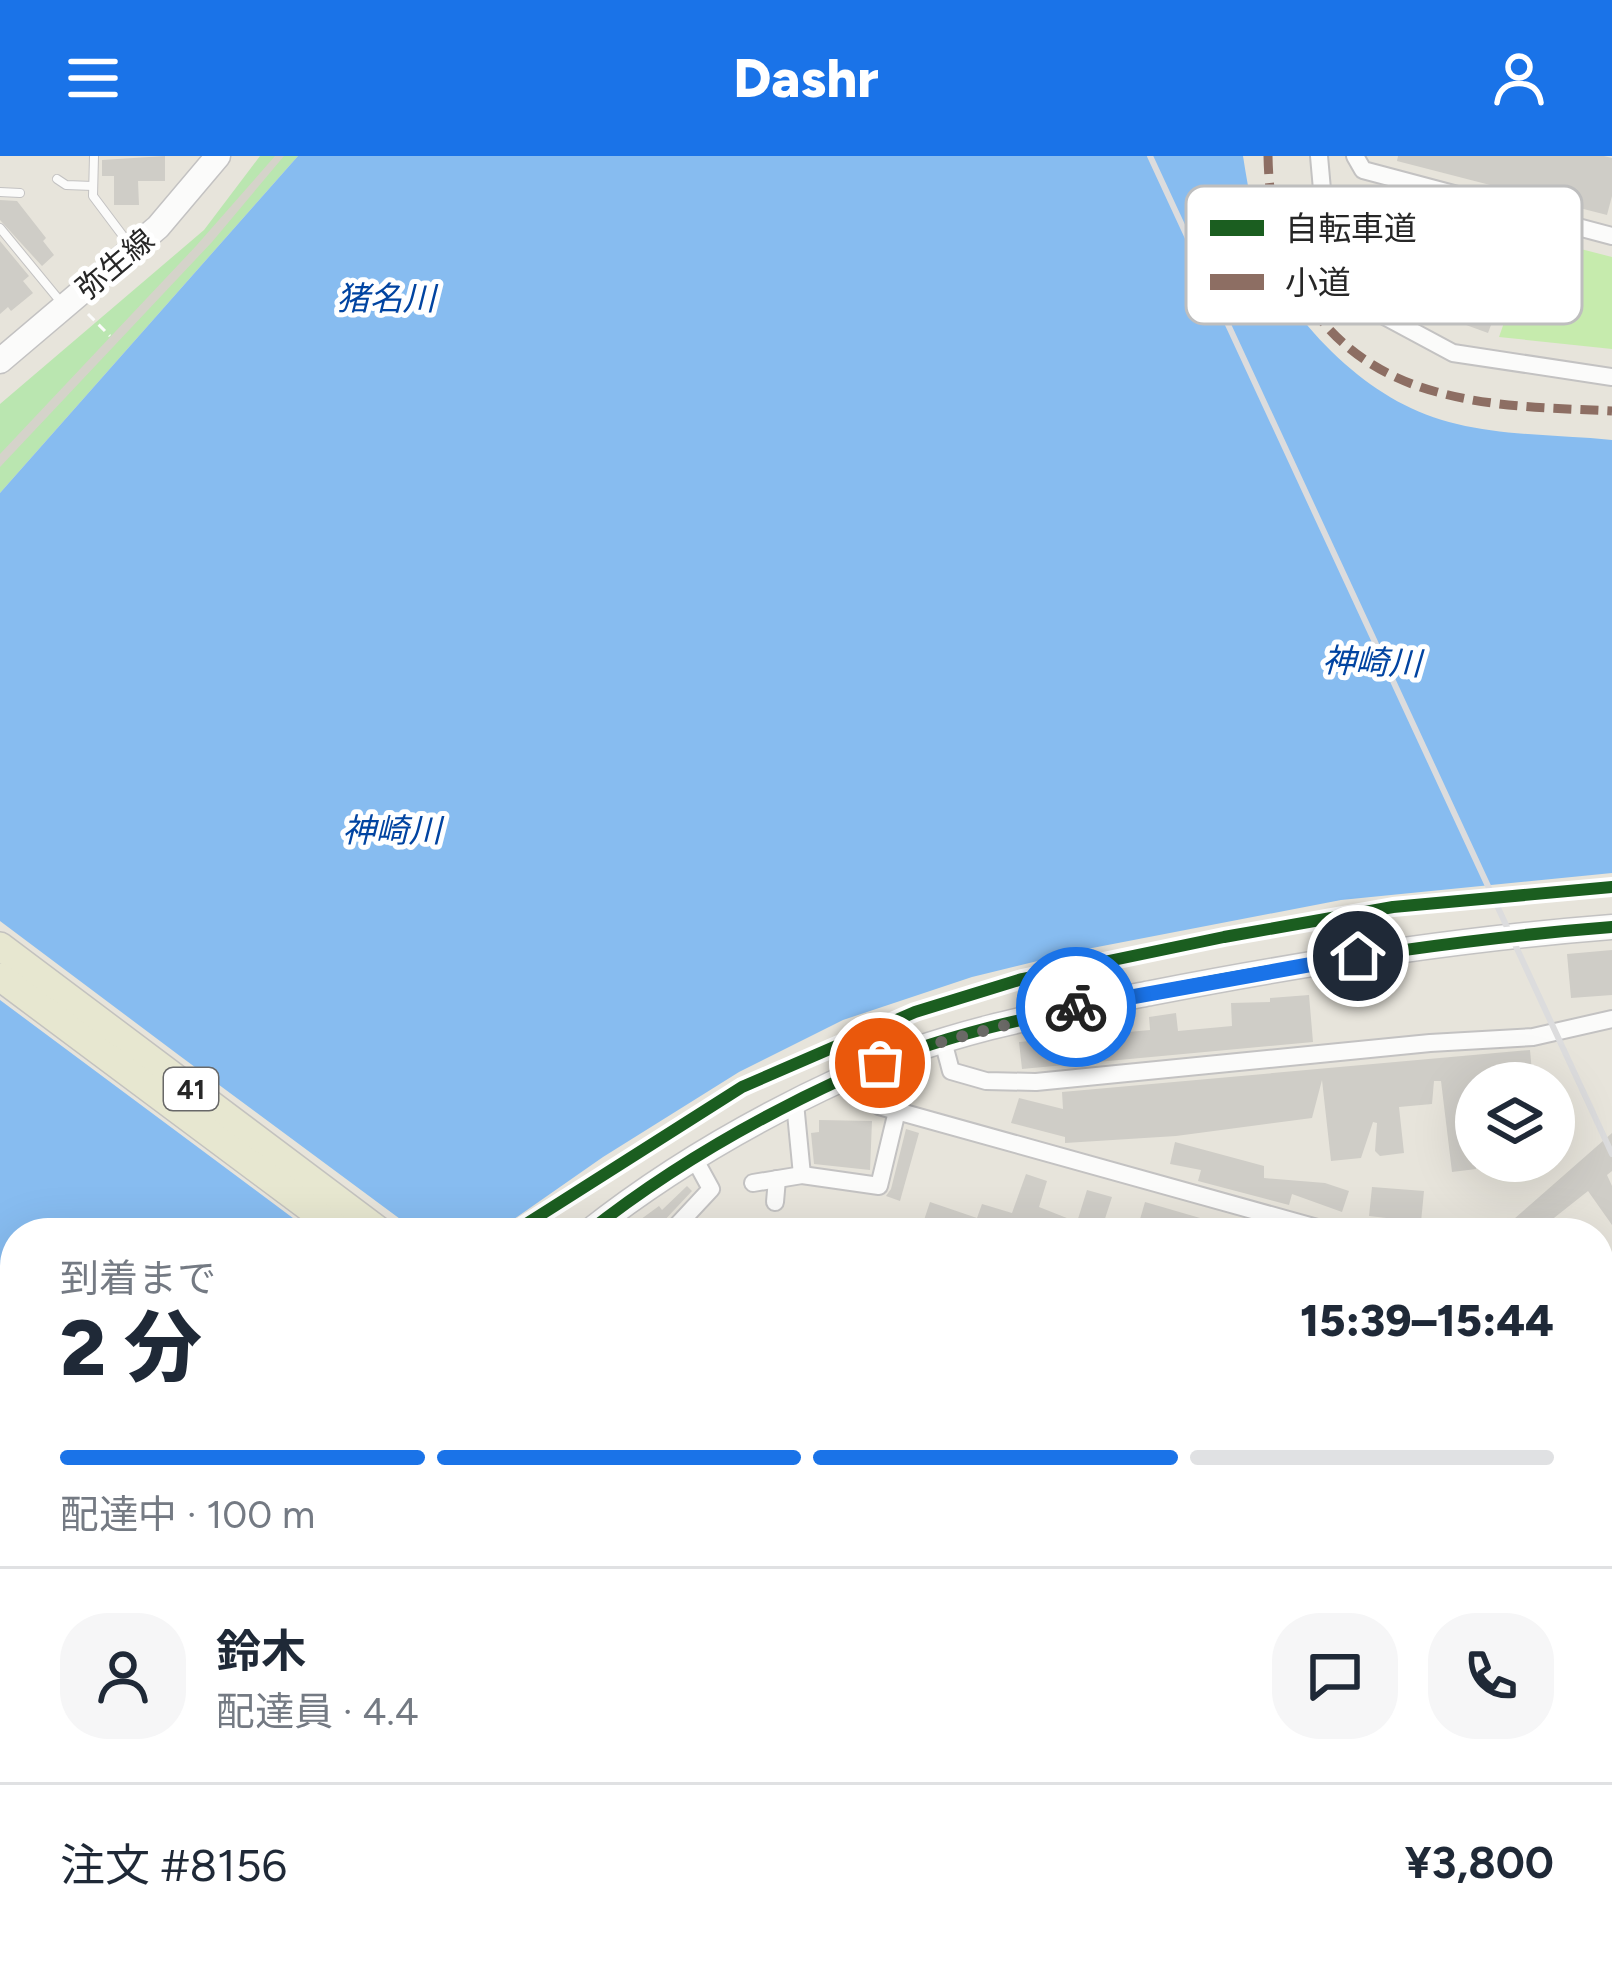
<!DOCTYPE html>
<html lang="ja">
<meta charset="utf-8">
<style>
body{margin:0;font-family:Figtree,"Noto Sans JP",sans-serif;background:#f6f6f7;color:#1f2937;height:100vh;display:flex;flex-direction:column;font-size:45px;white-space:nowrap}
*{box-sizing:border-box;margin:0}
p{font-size:39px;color:#747a83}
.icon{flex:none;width:66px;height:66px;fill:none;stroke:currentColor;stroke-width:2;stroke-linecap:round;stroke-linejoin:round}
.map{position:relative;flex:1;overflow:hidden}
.side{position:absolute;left:0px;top:1062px;width:1614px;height:744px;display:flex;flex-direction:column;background:#fff;border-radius:48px 48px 0 0;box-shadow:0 12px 48px #0002}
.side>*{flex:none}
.fabs{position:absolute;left:1455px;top:906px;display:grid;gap:24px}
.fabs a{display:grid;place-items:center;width:120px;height:120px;border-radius:50%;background:#fff;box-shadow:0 12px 48px #0002;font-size:60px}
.pin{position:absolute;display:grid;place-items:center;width:102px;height:102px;color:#fff;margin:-51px;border:6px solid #fff;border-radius:50%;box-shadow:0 3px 12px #0007}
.courier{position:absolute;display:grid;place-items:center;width:120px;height:120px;margin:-60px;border:9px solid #1a73e8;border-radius:50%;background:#fff;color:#222;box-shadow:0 3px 15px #0007}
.headline em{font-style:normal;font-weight:800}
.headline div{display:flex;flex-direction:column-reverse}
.headline{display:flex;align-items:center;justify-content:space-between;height:204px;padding:0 60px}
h1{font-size:78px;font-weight:800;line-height:90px}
.bar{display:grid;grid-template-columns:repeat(4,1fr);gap:18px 12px;align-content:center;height:144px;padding:0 60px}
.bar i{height:15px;border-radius:9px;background:#e0e1e3}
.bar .on{background:#1a73e8}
.bar p{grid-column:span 4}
.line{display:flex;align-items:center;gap:30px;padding:0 60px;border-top:3px solid #e0e1e3}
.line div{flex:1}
.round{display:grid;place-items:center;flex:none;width:126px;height:126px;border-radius:48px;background:#f6f6f7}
header{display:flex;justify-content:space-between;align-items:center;height:156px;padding:0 60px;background:#1a73e8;color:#fff;font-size:54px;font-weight:800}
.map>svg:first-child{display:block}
.green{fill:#bae6b0}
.pitch{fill:#c6ebad}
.plaza{fill:#d5d3ca}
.water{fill:#87bcf0}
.pier{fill:#e7e4db}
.building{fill:#cfcdc7}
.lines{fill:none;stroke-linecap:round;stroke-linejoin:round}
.lane-casing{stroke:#c3c2c2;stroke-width:10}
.street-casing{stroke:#c3c2c2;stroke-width:20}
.secondary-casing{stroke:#c3c2c2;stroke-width:27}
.primary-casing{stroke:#c3c2bf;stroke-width:30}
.path{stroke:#fbfbfa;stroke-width:3;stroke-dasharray:9 6;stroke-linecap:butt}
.lane{stroke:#fbfbfa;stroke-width:8}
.street{stroke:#fbfbfa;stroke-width:16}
.secondary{stroke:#fbfbfa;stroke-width:24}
.primary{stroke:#e7e7d0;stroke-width:27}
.rail{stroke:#dcdcdd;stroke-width:6}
.quiet{stroke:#8d6e63;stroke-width:9;stroke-dasharray:18 9;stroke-linecap:butt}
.cycleway-casing{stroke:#fff;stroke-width:20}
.cycleway{stroke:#1b5e20;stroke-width:12}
.done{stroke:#6a6966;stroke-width:12;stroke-dasharray:0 21.6}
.route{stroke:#1a73e8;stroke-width:15}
.labels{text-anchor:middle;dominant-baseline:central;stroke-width:10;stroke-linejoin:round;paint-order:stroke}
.shield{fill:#fff;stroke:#686868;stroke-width:3}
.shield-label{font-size:27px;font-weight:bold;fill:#272727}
.street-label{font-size:30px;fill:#272727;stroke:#fff}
.water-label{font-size:33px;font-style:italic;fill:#0144a1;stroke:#fff}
.key{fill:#fff;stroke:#bebebe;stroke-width:3}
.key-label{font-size:33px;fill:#272727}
</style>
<header><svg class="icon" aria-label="menu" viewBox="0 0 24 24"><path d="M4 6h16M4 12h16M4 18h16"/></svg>Dashr<svg class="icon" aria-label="person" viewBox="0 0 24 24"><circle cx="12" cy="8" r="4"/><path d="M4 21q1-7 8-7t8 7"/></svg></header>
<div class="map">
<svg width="1612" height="1806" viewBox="0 0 1612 1806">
<rect width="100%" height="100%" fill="#e7e4db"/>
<!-- green -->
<path class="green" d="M260 0H298L0 337V248L204 74Z"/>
<!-- pitch -->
<path class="pitch" d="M1534 81 1612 101V193L1499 181Z"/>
<!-- plaza -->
<path class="plaza" d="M275 0H284L212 86 0 311V298L196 90Z"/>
<!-- water -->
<path class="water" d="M298 0H1243C1257 91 1275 145 1345 208 1378 237 1414 258 1457 268 1506 280 1562 279 1612 284V717L1341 744 1087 793 972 821 843 864 739 916 603 1001 494 1077H15V1791H88L84 1806H0V337Z"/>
<!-- pier -->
<path class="pier" d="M0 765 180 900 419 1077H313L0 844Z"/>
<!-- building -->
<g class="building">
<path d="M165 0V25H138L139 49H114V20H102V4Z"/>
<path d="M1398 0H1604L1612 2V40L1607 59 1397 5Z"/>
<path d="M0 44 17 45 46 82 43 85 54 99 42 110 0 64Z"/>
<path d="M0 85 29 120 23 125 33 137 11 155 8 151 0 158Z"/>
<path d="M1455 107 1507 127 1488 177 1436 158Z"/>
<path d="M1612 794V839L1571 842 1567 798Z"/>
<path d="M1309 839 1313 886 1022 913 1019 886 1150 874 1149 861 1176 857 1178 875 1232 870 1231 847 1270 846V842Z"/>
<path d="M1530 894 1533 927H1476V1013L1452 1016 1441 925H1434L1432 948 1399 951 1404 997 1380 1000 1375 995 1377 967 1373 966 1361 1002 1331 1005 1322 924 1312 962 1176 980 1065 987V981L1011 967 1019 942 1063 953 1062 936Z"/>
<path d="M819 964 872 965 870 1014 814 1008 811 977 819 976Z"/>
<path d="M906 973 919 977 900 1045 886 1040 891 1033Z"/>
<path d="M1612 977V1015L1607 1019 1612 1030V1069L1588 1035 1535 1077H1498Z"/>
<path d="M1175 986 1264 1010V1022L1325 1027 1349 1035 1342 1056 1292 1038 1289 1049 1198 1025 1201 1014 1170 1008Z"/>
<path d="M1026 1018 1047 1025 1039 1051 1077 1066 1087 1034 1112 1041 1101 1075 1103 1077H954L923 1067 930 1046 977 1062 982 1048 1012 1057Z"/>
<path d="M687 1030 692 1035 661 1068 658 1077H622L659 1050 662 1054Z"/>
<path d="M1372 1031 1424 1035 1421 1066 1369 1060Z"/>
<path d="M1145 1046 1207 1064 1204 1077 1158 1073 1157 1077H1136Z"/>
<path d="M1056 1791 1105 1795 1106 1791H1150L1188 1802V1806H1055Z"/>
</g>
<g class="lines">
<defs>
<g id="lane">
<path d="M94 0 93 40 129 88"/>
<path d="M57 23 66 29 93 30"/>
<path d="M0 36 20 37"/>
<path d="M0 72 60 145"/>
<path d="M1599 1396 1612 1402"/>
<path d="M1175 1791 1193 1794 1248 1791"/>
</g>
<g id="street">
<path d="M1319 0 1324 56 1340 104 1386 161 1453 197 1612 221"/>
<path d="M1355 0 1363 14 1612 80"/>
<path d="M943 885 951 915 986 925 1036 926 1430 887 1533 881 1612 863"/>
<path d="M844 922 879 950 1335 1077"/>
<path d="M795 947 802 1019"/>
<path d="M753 1027 802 1019 879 1030 897 955"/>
<path d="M775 1046 777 1023"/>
<path d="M670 1077 711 1033 694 1002"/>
<path d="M1599 1124H1612"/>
<path d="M1040 1791 1043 1806"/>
<path d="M1280 1791 1403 1806"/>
<path d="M134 1806 140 1791"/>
<path d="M1507 1806V1791"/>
</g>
<g id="secondary">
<path d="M0 205 158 71 218 0"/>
<path d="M587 1077C665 1015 753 964 844 922 940 877 1048 857 1151 837 1304 807 1457 783 1612 771"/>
</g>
<g id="primary">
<path d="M0 790 382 1077"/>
<path d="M0 821 343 1077"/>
<path d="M1599 1590 1612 1595"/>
</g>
</defs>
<!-- lane casing -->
<use href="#lane" class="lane-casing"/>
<!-- street casing -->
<use href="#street" class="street-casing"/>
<!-- secondary casing -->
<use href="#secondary" class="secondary-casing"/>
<!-- primary casing -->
<use href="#primary" class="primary-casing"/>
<!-- path -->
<path class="path" d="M88 158 110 180"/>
<!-- lane -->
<use href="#lane" class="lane"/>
<!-- street -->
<use href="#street" class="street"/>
<!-- secondary -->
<use href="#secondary" class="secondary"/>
<!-- primary -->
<use href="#primary" class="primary"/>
<!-- rail -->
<path class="rail" d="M1150 0 1612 998"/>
<!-- quiet -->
<g class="quiet">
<path d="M1268 0C1270 114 1322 205 1437 236 1494 252 1554 252 1612 255"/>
<path d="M1175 1806 1179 1792"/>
<path d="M1203 1806 1206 1794"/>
<path d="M1322 1806 1323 1796"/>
<path d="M1365 1806V1801"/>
</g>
<defs>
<g id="cycleway">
<path d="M512 1077 742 931 915 856 1022 823 1224 781 1393 751 1612 731"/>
<path d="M587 1077C665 1015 753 964 844 922 940 877 1048 857 1151 837 1304 807 1457 783 1612 771"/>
</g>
</defs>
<!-- cycleway casing -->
<use href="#cycleway" class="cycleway-casing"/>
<!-- cycleway -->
<use href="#cycleway" class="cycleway"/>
</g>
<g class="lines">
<!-- done -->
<path class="done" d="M880 907 944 885 1076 851"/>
<!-- route -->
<path class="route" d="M1076 851 1358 800"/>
</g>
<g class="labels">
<!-- shield labels -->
<rect class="shield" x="164" y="912" width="54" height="42" rx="9"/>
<g class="shield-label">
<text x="191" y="933">41</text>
</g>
<!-- street labels -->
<g class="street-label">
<text transform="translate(115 108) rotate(-40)">弥生線</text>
</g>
<!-- water labels -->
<g class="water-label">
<text x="386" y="142">猪名川</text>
<text transform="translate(1372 506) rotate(2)">神崎川</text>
<text x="392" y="674">神崎川</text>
</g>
</g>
<!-- legend -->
<rect x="1186" y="30" width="396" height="138" rx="18" class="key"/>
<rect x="1210" y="64" width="54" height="16" fill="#1b5e20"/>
<rect x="1210" y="118" width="54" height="16" fill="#8d6e63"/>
<g class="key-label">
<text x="1285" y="84">自転車道</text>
<text x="1285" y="138">小道</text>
</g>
</svg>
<div class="fabs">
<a><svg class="icon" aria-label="layers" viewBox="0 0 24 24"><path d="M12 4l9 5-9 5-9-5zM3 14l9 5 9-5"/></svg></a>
</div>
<div class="pin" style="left:880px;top:907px;background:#ea580c"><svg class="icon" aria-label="bag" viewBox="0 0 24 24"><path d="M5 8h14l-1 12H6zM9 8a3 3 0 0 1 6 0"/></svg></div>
<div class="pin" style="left:1358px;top:800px;background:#1f2937"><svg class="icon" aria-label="home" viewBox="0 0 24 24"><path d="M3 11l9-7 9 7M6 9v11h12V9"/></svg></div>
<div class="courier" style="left:1076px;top:851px"><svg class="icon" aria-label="bike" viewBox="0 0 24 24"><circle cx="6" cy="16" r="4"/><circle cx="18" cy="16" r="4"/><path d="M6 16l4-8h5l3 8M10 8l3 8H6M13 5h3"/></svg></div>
<section class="side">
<div class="headline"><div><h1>2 分</h1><p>到着まで</p></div><em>15:39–15:44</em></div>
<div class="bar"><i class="on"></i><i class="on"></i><i class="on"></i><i></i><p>配達中 · 100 m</p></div>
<div class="line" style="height:216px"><a class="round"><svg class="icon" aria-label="person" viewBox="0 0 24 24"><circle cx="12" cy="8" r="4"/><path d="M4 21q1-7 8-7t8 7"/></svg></a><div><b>鈴木</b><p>配達員 · 4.4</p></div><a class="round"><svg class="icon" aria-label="chat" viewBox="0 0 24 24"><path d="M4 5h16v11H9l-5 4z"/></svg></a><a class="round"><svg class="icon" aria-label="phone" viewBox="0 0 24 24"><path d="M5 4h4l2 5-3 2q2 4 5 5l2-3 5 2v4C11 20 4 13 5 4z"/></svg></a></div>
<div class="line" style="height:156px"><div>注文 #8156</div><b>¥3,800</b></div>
</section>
</div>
